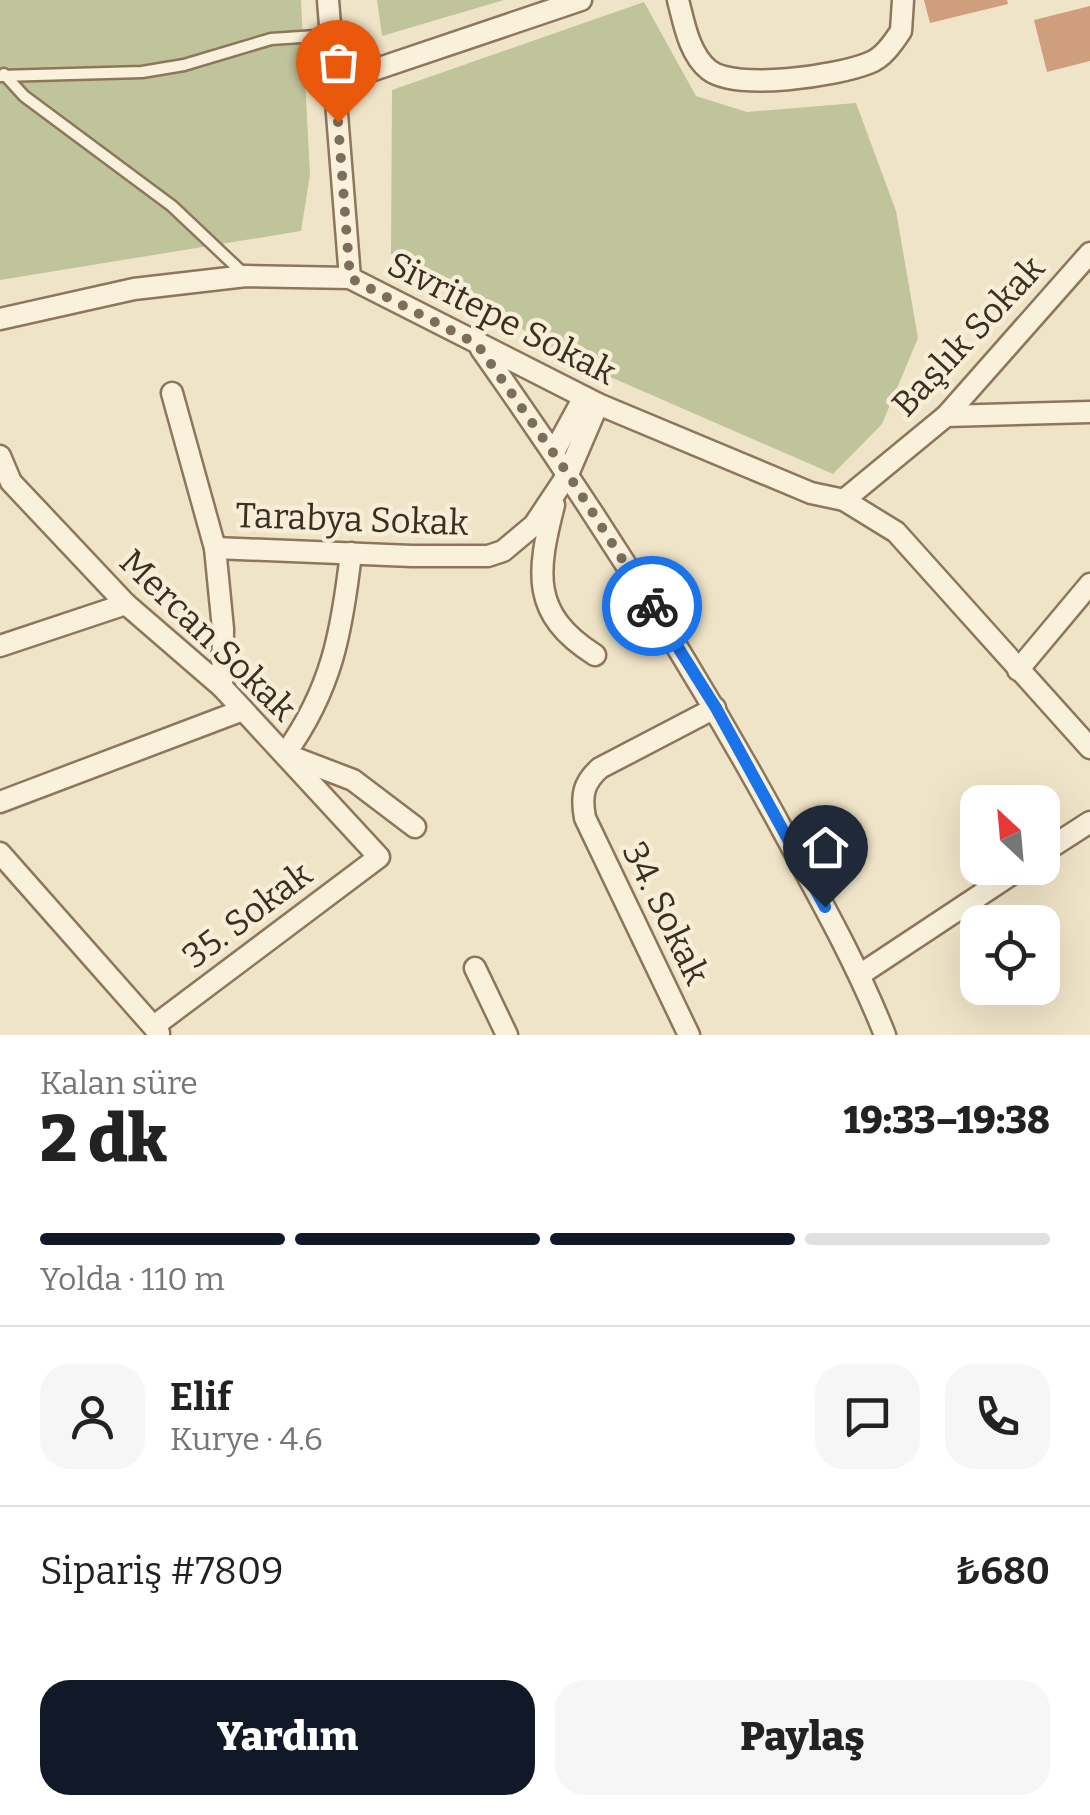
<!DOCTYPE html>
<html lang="tr">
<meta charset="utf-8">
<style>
body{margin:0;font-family:Bitter,serif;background:#f6f6f6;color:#222;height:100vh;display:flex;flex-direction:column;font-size:38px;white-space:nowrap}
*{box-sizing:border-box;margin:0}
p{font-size:32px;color:#767676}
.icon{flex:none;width:55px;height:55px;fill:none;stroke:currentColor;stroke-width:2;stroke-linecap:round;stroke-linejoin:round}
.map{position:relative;height:1035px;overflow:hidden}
.details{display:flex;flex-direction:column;background:#fff;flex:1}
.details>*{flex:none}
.needle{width:65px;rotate:334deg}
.tools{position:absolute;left:960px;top:785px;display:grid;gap:20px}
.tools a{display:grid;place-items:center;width:100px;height:100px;border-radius:20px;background:#fff;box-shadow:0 10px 40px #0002;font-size:50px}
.pin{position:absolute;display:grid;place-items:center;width:85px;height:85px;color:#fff;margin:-102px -42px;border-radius:50% 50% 50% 0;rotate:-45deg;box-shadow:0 0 10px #0007}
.pin .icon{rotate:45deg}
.courier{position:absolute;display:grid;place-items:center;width:100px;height:100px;margin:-50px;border:8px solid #1a73e8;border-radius:50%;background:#fff;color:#222;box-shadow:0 2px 12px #0007}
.summary em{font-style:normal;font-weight:800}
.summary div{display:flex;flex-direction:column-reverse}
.summary{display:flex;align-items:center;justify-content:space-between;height:170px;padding:0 40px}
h1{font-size:65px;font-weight:800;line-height:75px}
.bar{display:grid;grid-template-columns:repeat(4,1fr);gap:15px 10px;align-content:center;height:120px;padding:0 40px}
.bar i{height:12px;border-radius:8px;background:#e0e0e0}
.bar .selected{background:#111827}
.bar p{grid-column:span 4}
.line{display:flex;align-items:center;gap:25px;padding:0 40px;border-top:2px solid #e0e0e0}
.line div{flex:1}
.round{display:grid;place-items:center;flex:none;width:105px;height:105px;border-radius:30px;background:#f6f6f6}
.cta{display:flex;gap:20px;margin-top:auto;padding:20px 40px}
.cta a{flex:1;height:115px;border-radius:30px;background:#111827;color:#fff;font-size:40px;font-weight:800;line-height:115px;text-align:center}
.cta a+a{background:#f6f6f6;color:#222}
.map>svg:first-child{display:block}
.cemetery{fill:#bfc49a}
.building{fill:#cf9f7d}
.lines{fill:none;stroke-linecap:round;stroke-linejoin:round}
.lane-casing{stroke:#8d765c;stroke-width:15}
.street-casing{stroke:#8d765c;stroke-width:25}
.lane{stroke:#faf1dc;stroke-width:10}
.street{stroke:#faf1dc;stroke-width:20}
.done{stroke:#7c6e5b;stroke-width:10;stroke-dasharray:0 18}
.route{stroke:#1a73e8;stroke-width:12}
.labels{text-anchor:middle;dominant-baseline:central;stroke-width:9;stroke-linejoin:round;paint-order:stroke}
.street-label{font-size:35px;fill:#3d2e20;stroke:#f7eed8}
</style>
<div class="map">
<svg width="1090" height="1035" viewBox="0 0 1090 1035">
<rect width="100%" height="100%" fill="#f0e4c8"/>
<!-- cemetery -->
<g class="cemetery">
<path d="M0 0H301L310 175 301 231 0 280Z"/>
<path d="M377 0H504L382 36Z"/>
<path d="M644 2 696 96 747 112 856 103 896 211 918 338 882 424 833 474 592 369 391 254 392 90Z"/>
</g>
<!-- building -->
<g class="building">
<path d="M924 0H1007L1008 4 930 23Z"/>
<path d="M1090 6V61L1047 72 1034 20Z"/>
</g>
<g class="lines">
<defs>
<g id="lane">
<path d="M4 74 24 96 172 206 245 275"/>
<path d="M0 76 142 72 184 65 271 39 331 35"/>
</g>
<g id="street">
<path d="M328 0 350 278"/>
<path d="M678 0C684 23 689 54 709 70 736 91 837 76 869 63 883 58 893 43 901 31L903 0"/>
<path d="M335 83 581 0"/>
<path d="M0 319 134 289 246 276 350 278 598 404 811 493 844 500 896 532 1090 748"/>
<path d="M481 349C588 500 687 656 776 818 815 890 855 959 885 1035"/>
<path d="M172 393 215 548 223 629 222 687"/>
<path d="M946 416 1090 412"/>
<path d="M554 452 584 397"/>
<path d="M0 456 11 482 126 604 222 687 379 857 154 1026"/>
<path d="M844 500 946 416 1090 253"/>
<path d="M554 505C537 572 530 614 595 655"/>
<path d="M215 548 412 556H488L503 551 534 525 568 474 598 404"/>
<path d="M351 553C342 631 332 689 285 754L353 780 415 827"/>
<path d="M0 646 126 604"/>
<path d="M1018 670 1090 584"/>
<path d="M0 802 243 710"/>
<path d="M0 853 159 1033"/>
<path d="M1042 853 1090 822"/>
<path d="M475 968 507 1035"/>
<path d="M861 974 1021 868"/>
<path d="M689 1035 585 818C581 796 583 783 600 768L715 708"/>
</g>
</defs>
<!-- lane casing -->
<use href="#lane" class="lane-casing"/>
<!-- street casing -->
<use href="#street" class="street-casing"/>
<!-- lane -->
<use href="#lane" class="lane"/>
<!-- street -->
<use href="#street" class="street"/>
</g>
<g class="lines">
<!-- done -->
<path class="done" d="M338 122 350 278 477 344 568 474 652 606"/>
<!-- route -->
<path class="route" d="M652 606 716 708 825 907"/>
</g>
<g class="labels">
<!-- street labels -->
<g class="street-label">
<text transform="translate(502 318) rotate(27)">Sivritepe Sokak</text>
<text transform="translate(968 336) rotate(-47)">Başlık Sokak</text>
<text transform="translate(352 519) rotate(2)">Tarabya Sokak</text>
<text transform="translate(208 635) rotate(44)">Mercan Sokak</text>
<text transform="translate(666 913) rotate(64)">34. Sokak</text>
<text transform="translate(247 915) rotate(-37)">35. Sokak</text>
</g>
</g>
</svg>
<div class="tools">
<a><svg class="needle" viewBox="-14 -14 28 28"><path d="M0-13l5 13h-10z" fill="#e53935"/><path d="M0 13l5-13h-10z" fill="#767676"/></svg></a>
<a><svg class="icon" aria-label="locate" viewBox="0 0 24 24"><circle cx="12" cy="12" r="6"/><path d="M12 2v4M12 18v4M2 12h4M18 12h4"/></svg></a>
</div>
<div class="pin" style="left:338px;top:122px;background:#ea580c"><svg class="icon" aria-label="bag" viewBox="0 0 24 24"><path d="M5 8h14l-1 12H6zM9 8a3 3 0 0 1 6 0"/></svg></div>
<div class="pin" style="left:825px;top:907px;background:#1f2937"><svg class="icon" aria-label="home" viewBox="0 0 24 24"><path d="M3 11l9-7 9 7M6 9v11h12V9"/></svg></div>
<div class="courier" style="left:652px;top:606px"><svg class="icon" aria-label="bike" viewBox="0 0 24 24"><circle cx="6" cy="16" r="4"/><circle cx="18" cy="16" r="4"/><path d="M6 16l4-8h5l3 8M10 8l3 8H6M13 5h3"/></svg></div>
</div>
<section class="details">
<div class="summary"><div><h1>2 dk</h1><p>Kalan süre</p></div><em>19:33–19:38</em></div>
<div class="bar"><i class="selected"></i><i class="selected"></i><i class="selected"></i><i></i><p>Yolda · 110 m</p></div>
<div class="line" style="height:180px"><a class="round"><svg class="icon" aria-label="person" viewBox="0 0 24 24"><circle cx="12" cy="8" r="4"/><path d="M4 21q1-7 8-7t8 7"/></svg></a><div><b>Elif</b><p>Kurye · 4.6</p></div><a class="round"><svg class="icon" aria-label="chat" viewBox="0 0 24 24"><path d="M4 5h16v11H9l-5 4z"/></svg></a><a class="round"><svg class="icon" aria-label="phone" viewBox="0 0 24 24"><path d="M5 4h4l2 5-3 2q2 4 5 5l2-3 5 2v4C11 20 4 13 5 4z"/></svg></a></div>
<div class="line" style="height:130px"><div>Sipariş #7809</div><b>₺680</b></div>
<div class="cta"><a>Yardım</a><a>Paylaş</a></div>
</section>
